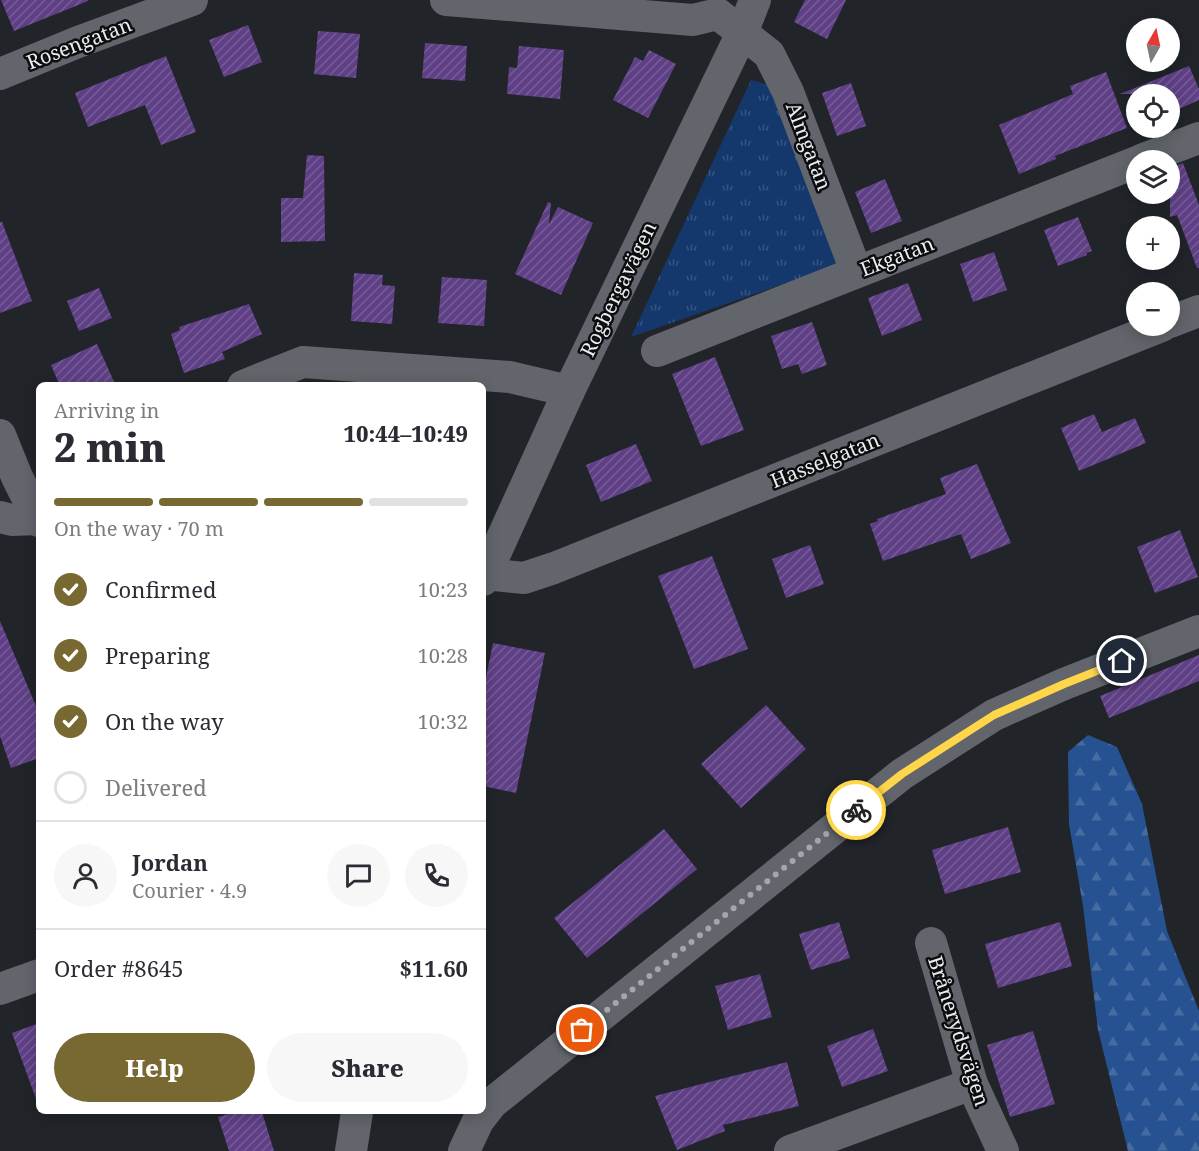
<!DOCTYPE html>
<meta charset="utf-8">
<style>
body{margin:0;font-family:"Noto Serif",serif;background:#f7f7f7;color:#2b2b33;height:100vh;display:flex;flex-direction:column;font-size:22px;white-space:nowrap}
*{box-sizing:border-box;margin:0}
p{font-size:20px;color:#7c7c81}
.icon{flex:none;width:33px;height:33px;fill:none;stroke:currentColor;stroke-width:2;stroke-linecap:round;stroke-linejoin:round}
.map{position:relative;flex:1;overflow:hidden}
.drawer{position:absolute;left:36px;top:382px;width:450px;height:732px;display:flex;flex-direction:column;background:#fff;border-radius:9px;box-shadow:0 3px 15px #0003}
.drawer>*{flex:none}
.needle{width:39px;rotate:9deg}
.controls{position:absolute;left:1126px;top:18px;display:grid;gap:12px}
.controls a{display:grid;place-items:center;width:54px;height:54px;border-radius:50%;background:#fff;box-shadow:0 3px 15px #0003;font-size:30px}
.pin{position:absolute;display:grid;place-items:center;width:51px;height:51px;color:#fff;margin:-26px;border:3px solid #fff;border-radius:50%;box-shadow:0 2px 6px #0007}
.courier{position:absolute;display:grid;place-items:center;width:60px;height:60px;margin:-30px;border:4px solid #ffd54a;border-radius:50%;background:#fff;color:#222;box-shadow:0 2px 8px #0007}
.headline em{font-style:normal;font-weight:800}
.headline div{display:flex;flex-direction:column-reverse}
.headline{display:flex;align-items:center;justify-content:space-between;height:102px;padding:0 18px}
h1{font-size:39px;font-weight:800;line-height:45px}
.bar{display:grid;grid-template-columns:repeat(4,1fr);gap:9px 6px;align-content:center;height:72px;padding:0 18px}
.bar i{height:8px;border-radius:4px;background:#e1e1e2}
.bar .selected{background:#786933}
.bar p{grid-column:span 4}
.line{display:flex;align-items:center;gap:15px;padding:0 18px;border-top:2px solid #e1e1e2}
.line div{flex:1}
.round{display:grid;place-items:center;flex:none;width:63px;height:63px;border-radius:32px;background:#f7f7f7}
ol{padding:0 18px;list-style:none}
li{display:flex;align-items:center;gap:18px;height:66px}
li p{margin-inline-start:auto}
li .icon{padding:6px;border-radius:50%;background:#786933;color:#fff;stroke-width:4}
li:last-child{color:#7c7c81}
li i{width:33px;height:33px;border:3px solid #e1e1e2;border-radius:50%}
.primary-button{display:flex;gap:12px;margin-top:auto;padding:12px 18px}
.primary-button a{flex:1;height:69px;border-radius:36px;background:#786933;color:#fff;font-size:24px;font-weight:800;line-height:69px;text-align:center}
.primary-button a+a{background:#f7f7f7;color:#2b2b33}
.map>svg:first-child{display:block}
.forest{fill:url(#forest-firs)}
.park{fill:url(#park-tufts)}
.building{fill:url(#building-hatch)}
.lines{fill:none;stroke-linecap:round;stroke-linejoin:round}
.minor{stroke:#62656b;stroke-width:32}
.done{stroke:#a4a6aa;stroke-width:6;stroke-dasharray:0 10.8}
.route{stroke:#ffd54a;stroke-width:8}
.labels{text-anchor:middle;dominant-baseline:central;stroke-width:5;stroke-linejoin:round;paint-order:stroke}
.street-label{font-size:20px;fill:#eaecef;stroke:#0c0d0f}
</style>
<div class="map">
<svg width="1199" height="1151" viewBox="0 0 1199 1151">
<defs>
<pattern id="forest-firs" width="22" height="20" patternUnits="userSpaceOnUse" patternTransform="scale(1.5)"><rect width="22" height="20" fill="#265291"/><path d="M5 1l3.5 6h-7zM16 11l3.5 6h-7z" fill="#466ba1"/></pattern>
<pattern id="park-tufts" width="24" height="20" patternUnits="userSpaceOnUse" patternTransform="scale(1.5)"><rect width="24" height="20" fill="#14386c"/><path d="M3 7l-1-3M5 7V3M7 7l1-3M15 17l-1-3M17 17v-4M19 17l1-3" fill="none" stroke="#365581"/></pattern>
<pattern id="building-hatch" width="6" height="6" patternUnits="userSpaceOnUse" patternTransform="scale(1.5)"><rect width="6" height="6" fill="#5f4086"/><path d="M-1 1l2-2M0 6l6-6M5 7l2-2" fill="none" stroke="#765c97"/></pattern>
</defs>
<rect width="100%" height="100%" fill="#212429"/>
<!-- forest -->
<path class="forest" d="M1088 735 1117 747 1142 804 1167 931 1199 1011V1151H1128L1098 1030 1083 906 1069 824 1068 752Z"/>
<!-- park -->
<path class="park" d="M751 80 769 85 839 259 835 266 631 337Z"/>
<!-- building -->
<g class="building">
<path d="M1 0H88V1L14 31Z"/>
<path d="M805 0H846L827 39 794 22Z"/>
<path d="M248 25 262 62 224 77 209 40Z"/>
<path d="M318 31 360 34 356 78 314 74Z"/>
<path d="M425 43 467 46 465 81 422 78Z"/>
<path d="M519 46 564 50 560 99 507 94 509 67 517 68Z"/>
<path d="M649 50 676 64 648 118 613 100 635 57 643 61Z"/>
<path d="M166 56 196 132 161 145 145 105 88 127 75 93Z"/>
<path d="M1189 66 1199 89V100L1170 113V94H1120Z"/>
<path d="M1106 72 1127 128 1055 156 1056 159 1019 174 999 125 1073 94 1070 86Z"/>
<path d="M851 83 866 126 837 136 822 93Z"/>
<path d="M307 155 324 156 325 241 281 242V198H303Z"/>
<path d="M1183 163 1199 205V268H1197L1177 215 1170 217V168Z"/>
<path d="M885 179 902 221 871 233 855 192Z"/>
<path d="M548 202 551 203 549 224 558 207 593 223 561 295 515 274Z"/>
<path d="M1078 217 1092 251 1086 253 1087 255 1058 266 1044 230Z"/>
<path d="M0 222H2L32 301 0 313Z"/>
<path d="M994 252 1007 290 973 302 960 264Z"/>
<path d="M354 273 383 275 382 285 395 286 392 324 351 321Z"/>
<path d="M442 277 487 280 484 326 438 323Z"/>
<path d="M908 283 922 320 882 336 868 298Z"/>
<path d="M99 288 112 318 79 331 67 301Z"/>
<path d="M249 304 262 334 222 352 225 359 184 373 171 334 180 330 179 327Z"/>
<path d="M812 322 827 365 802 374 798 364 782 369 771 336Z"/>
<path d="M97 344 116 386H60L51 365Z"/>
<path d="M715 357 744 430 701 446 672 374Z"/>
<path d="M1094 414 1102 432 1135 418 1146 443 1079 471 1061 428Z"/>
<path d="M636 444 652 481 601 502 586 465Z"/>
<path d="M977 464 1011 543 971 559 961 534 883 561 870 524 878 521 877 519 946 494 940 478Z"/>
<path d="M1180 530 1198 577 1155 593 1137 547Z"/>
<path d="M810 545 824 584 786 598 772 559Z"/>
<path d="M712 556 748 649 694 669 658 576Z"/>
<path d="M0 621 39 713V758L11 768 0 736Z"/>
<path d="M493 643 545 653 516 793 483 786V692Z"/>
<path d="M1199 655V681L1109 718 1100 696Z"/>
<path d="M766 705 806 749 741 808 701 764Z"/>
<path d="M1008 827 1021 872 945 894 932 850Z"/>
<path d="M664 829 697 869 587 958 554 918Z"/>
<path d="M839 922 850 958 811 970 799 934Z"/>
<path d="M1060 922 1072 966 998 988 985 944Z"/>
<path d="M760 974 772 1017 728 1030 715 986Z"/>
<path d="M39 1023V1099H36L12 1033Z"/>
<path d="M873 1029 888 1071 842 1087 827 1046Z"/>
<path d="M1033 1031 1055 1104 1010 1117 987 1045Z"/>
<path d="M787 1062 799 1106 723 1125 725 1131 677 1150 655 1096Z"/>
<path d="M235 1112H262L274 1151H229L218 1117Z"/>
</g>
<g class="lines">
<!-- minor -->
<g class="minor">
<path d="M446 0 693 20 718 14 769 54 788 92 856 271"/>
<path d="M0 74 78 42 192 0"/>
<path d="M1141 160 1199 138"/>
<path d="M1170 322 1199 311"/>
<path d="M657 351 1137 162"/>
<path d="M243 386 303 362 510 377 569 391"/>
<path d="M0 435 17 477 39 521"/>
<path d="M0 517 12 520 38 519"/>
<path d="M485 574 524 578 554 568 1162 326"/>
<path d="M483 580 569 391 742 33 755 0"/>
<path d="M931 943 972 1084 1003 1151"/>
<path d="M0 989 39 975"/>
<path d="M351 1151 357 1112"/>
<path d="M464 1151 478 1121 492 1103 902 774 994 715 1064 684 1199 631"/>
<path d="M790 1151 972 1084"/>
</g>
</g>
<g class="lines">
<!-- done -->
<path class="done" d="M582 1030 856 810"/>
<!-- route -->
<path class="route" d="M856 810 902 774 994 715 1064 684 1122 661"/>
</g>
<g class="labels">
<!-- street labels -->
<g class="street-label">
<text transform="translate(79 43) rotate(-21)">Rosengatan</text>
<text transform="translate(809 146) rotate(69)">Almgatan</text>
<text transform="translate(897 256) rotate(-21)">Ekgatan</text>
<text transform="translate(618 289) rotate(-64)">Rogbergavägen</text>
<text transform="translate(825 460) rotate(-22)">Hasselgatan</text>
<text transform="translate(959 1031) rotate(72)">Brånerydsvägen</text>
</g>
</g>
</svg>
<div class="controls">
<a><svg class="needle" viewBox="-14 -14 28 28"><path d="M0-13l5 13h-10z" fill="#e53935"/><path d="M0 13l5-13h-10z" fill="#7c7c81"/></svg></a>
<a><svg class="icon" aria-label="locate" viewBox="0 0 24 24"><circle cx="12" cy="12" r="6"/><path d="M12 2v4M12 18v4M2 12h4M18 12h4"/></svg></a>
<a><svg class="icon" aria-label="layers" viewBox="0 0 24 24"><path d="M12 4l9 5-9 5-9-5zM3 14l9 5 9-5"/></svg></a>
<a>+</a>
<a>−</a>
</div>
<div class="pin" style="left:582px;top:1030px;background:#ea580c"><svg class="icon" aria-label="bag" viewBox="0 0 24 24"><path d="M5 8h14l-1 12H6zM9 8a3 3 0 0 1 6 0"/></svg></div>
<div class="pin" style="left:1122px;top:661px;background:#1f2937"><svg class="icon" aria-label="home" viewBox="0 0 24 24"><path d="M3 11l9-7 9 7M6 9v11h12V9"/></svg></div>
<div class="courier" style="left:856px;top:810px"><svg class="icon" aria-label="bike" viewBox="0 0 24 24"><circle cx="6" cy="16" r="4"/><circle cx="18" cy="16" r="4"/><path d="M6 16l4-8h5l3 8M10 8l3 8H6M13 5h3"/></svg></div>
<section class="drawer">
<div class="headline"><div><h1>2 min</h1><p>Arriving in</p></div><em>10:44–10:49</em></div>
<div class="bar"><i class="selected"></i><i class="selected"></i><i class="selected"></i><i></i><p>On the way · 70 m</p></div>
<ol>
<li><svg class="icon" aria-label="check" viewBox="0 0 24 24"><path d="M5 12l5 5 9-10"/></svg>Confirmed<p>10:23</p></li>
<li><svg class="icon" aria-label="check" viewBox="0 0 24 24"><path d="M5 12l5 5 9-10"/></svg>Preparing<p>10:28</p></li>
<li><svg class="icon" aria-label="check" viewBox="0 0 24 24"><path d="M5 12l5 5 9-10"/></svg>On the way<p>10:32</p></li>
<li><i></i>Delivered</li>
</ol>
<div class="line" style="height:108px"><a class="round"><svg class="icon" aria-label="person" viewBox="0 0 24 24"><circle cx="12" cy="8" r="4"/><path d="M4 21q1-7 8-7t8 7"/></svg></a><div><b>Jordan</b><p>Courier · 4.9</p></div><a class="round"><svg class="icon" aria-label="chat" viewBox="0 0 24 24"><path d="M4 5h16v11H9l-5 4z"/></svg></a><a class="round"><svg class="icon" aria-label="phone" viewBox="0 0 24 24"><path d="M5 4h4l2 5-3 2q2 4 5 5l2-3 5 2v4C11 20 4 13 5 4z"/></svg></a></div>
<div class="line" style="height:78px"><div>Order #8645</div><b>$11.60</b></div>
<div class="primary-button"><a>Help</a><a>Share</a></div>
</section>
</div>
